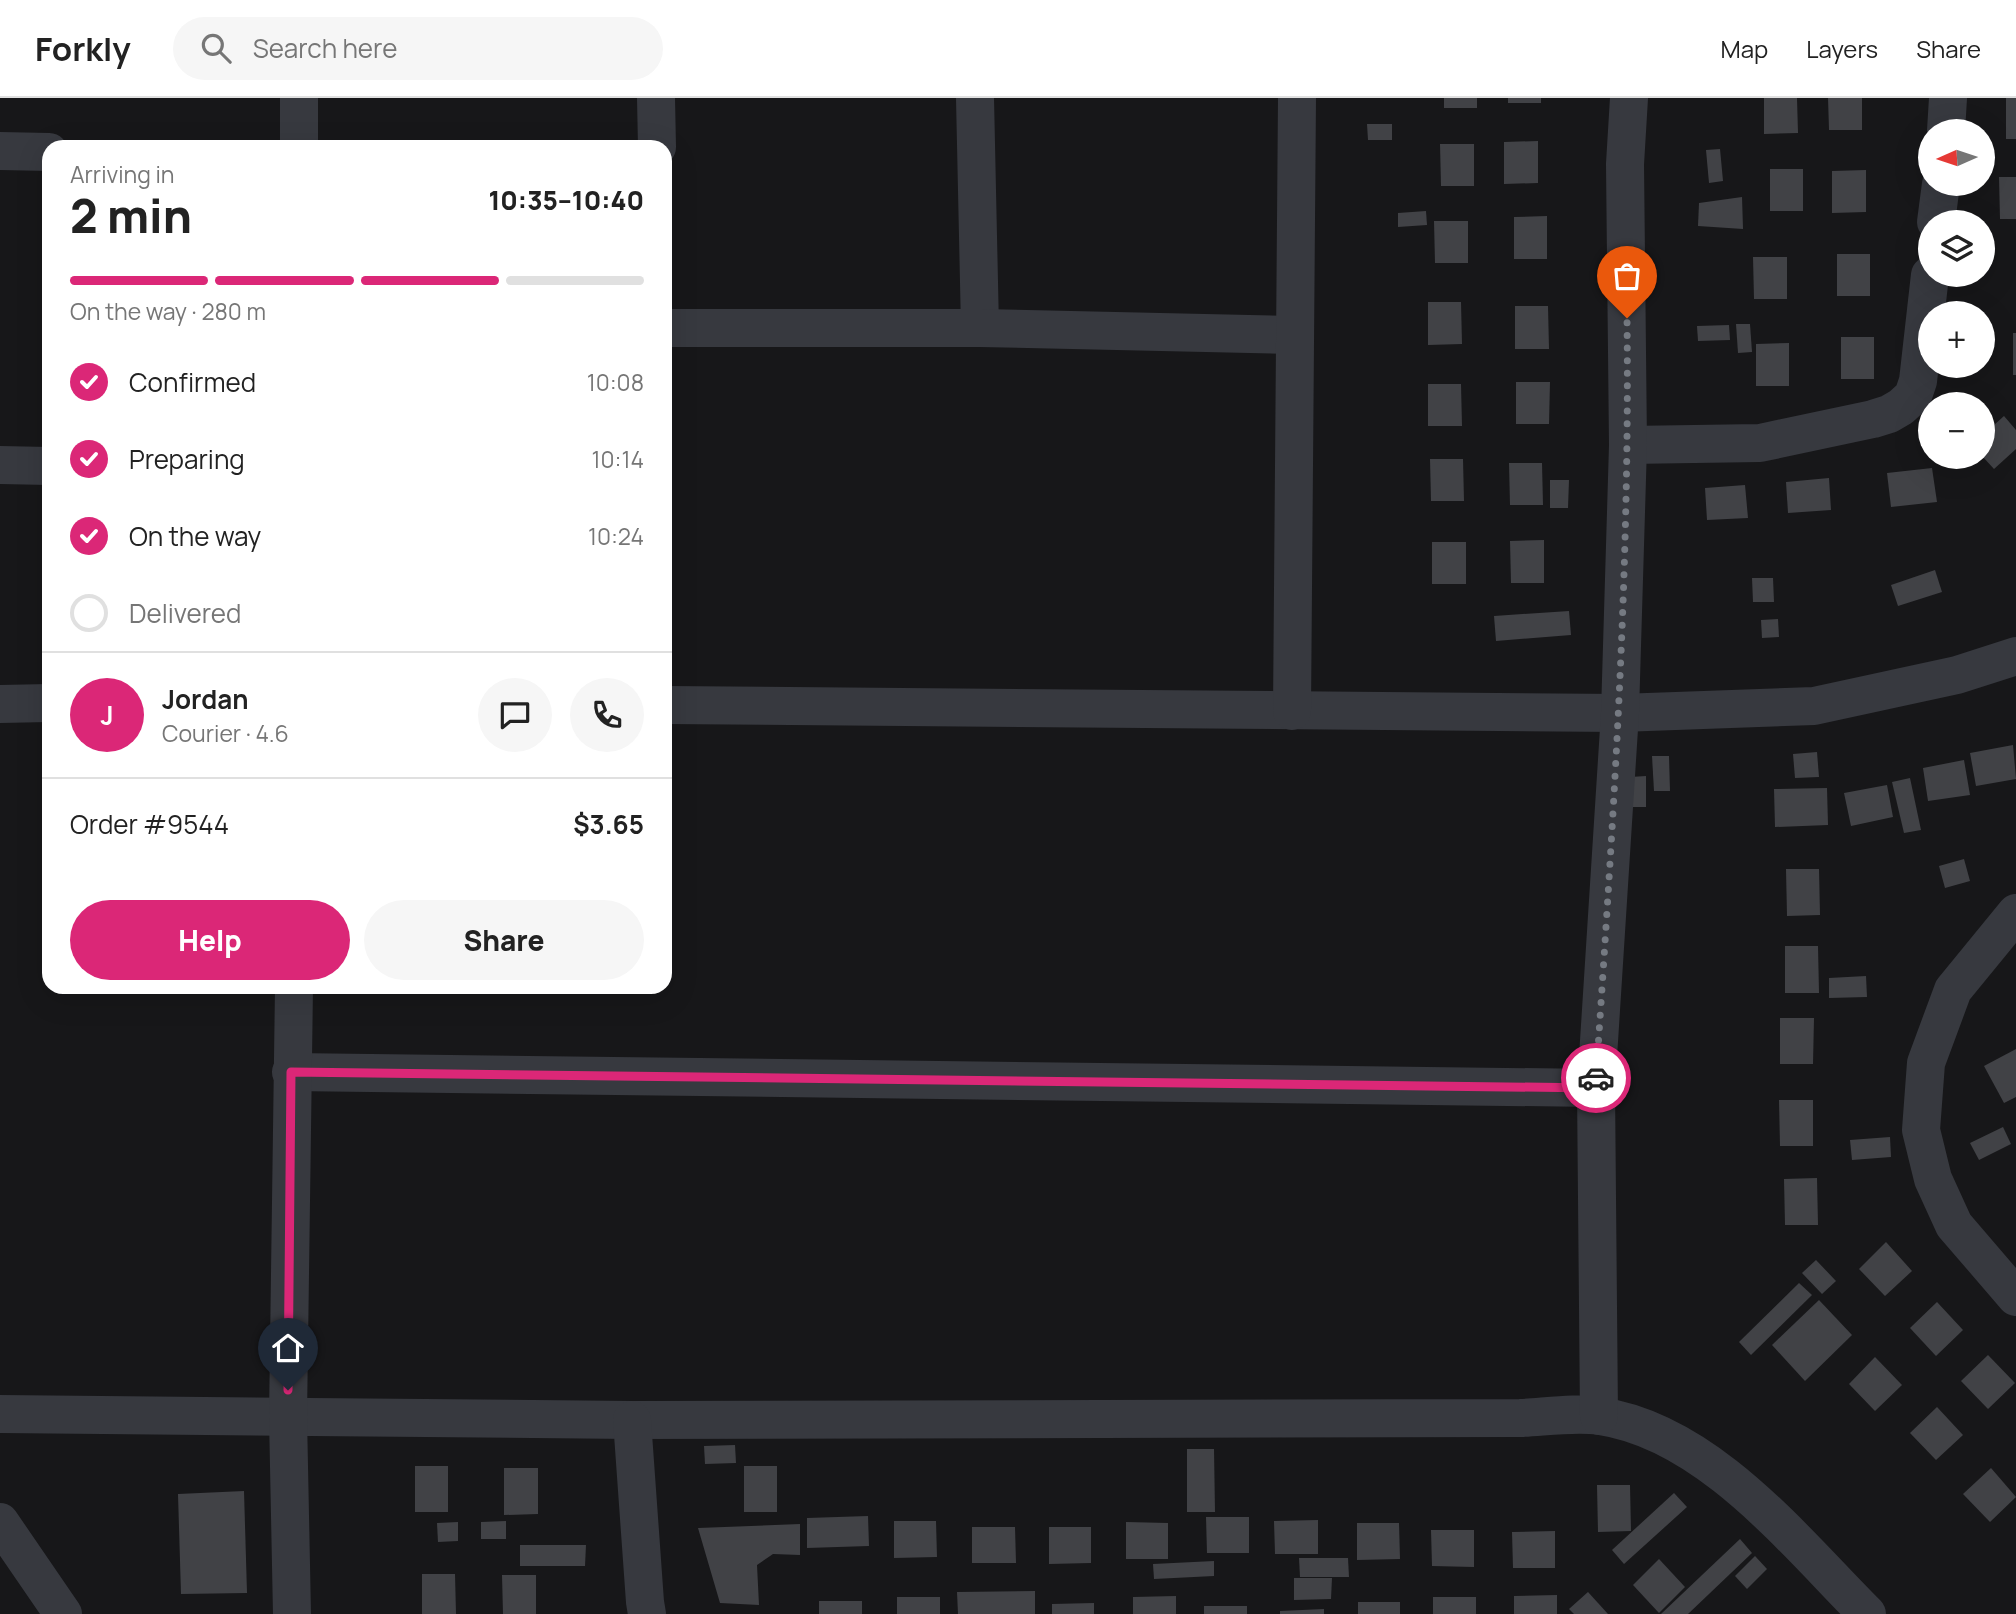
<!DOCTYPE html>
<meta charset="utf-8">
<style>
body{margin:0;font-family:Manrope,sans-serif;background:#f6f6f6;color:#222;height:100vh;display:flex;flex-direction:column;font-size:26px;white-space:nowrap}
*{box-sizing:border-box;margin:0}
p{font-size:23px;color:#767676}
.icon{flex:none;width:38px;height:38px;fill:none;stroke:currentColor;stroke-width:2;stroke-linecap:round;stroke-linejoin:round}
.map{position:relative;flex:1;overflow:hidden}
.details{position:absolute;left:42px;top:42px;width:630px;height:854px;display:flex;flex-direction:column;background:#fff;border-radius:21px;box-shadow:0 7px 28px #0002}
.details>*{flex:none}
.needle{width:46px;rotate:267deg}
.buttons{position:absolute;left:1918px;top:21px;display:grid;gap:14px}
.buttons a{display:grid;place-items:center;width:77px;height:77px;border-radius:50%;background:#fff;box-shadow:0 7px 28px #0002;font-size:35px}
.pin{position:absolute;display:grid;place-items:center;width:60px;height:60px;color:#fff;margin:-72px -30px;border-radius:50% 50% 50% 0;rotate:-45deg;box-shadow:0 0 7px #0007}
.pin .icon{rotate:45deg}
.courier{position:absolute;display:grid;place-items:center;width:70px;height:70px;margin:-35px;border:5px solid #db2777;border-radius:50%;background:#fff;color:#222;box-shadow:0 2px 9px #0007}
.head em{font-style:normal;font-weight:800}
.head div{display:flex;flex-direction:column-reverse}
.head{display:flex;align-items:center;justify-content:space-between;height:119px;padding:0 28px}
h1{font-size:46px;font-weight:800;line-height:52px}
.bar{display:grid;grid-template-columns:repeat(4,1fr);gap:10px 7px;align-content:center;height:84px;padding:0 28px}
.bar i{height:9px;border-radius:5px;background:#e0e0e0}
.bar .on{background:#db2777}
.bar p{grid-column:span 4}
.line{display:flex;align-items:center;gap:18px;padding:0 28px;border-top:2px solid #e0e0e0}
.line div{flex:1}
.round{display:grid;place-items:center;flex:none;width:74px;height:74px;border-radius:37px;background:#f6f6f6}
ol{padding:0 28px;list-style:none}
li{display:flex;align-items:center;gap:21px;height:77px}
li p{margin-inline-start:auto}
li .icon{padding:7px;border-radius:50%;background:#db2777;color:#fff;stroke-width:4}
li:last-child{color:#767676}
li i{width:38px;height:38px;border:4px solid #e0e0e0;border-radius:50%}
.cta{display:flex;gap:14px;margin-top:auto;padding:14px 28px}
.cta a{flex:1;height:80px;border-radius:42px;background:#db2777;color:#fff;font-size:28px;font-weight:800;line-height:80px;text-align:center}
.cta a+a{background:#f6f6f6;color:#222}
header{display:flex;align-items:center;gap:42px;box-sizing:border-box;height:98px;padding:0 35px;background:#fff;border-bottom:2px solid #e0e0e0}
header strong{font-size:33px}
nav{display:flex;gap:38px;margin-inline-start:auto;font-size:24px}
.search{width:490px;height:63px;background:#f6f6f6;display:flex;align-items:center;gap:18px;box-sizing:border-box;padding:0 24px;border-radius:38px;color:#767676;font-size:26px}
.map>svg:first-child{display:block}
.building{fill:#414246}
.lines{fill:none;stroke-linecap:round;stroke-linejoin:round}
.minor{stroke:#37393f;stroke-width:38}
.done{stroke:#757a82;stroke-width:7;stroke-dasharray:0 12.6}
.route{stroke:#db2777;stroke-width:9}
</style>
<header>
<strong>Forkly</strong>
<div class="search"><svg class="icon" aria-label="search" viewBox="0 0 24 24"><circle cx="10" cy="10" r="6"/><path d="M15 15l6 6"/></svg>Search here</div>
<nav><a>Map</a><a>Layers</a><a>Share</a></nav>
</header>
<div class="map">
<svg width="2016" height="1516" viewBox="0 0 2016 1516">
<rect width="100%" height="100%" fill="#171719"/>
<!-- building -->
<g class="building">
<rect x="1444" y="0" width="33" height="10"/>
<rect x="1508" y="0" width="33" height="5"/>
<path d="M1764 0H1797L1798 35 1764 36Z"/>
<path d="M1828 0H1862V32H1829Z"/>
<rect x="2006" y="0" width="10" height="41"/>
<path d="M1367 26H1392V42H1368Z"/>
<path d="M1538 43V85L1504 86V44Z"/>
<path d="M1440 46H1474V88H1441Z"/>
<path d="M1720 51 1723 83 1709 85 1706 52Z"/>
<rect x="1770" y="71" width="33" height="42"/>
<path d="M1866 72V114L1832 115V73Z"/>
<path d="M1999 79H2016V121H2000Z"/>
<path d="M1742 99 1743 131 1698 128 1699 105Z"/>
<path d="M1426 113 1427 127 1398 129V115Z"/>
<path d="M1547 118V161H1514V119Z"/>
<path d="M1434 123H1468V165H1435Z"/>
<rect x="1837" y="156" width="33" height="42"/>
<path d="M1753 159H1787V201H1754Z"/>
<path d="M1428 204H1461L1462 246 1428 247Z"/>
<path d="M1515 208H1548L1549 251H1515Z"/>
<path d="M1736 226H1750L1752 254 1738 255Z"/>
<path d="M1729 227 1730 242 1698 243 1697 228Z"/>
<rect x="2013" y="235" width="3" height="42"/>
<rect x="1841" y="239" width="33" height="42"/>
<path d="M1789 245V288H1756V246Z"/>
<path d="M1516 284H1550L1549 326H1516Z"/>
<path d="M1428 286H1461L1462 328H1428Z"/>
<path d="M2004 318 2016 332V351L1994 371 1983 359V337Z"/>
<path d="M1430 361H1463L1464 403H1431Z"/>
<path d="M1509 365H1542L1543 407H1510Z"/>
<path d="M1932 370 1937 404 1891 409 1887 375Z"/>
<path d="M1829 380 1831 412 1788 415 1786 384Z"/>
<path d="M1550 382H1569L1568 410H1550Z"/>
<path d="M1745 387 1748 420 1707 422 1705 390Z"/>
<path d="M1544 442V485H1511L1510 443Z"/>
<rect x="1432" y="444" width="34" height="42"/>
<path d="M1935 472 1942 494 1898 508 1891 487Z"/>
<path d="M1752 480H1773L1774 504H1753Z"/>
<path d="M1569 513 1571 537 1496 543 1494 518Z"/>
<path d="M1778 521 1779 539 1762 540 1761 522Z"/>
<path d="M2013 647 2016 681 1976 688 1970 655Z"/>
<path d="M1817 654 1819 679 1795 680 1793 656Z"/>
<path d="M1652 658H1669L1670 693H1654Z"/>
<path d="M1964 662 1970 697 1928 703 1923 670Z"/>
<path d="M1646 678V709H1631L1630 679Z"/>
<path d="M1910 680 1921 732 1904 735 1892 684Z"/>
<path d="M1887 687 1893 719 1851 728 1844 695Z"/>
<path d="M1827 690 1828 727 1775 729 1774 691Z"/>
<path d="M1964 761 1970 783 1945 790 1939 768Z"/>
<path d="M1786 771H1819L1820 817 1787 818Z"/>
<path d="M1785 848H1818L1819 895H1785Z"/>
<path d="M1866 878 1867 899 1829 900V880Z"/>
<path d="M1780 920H1814L1813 966H1780Z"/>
<path d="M2016 951V999L2004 1005 1984 968Z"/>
<path d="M1779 1002H1813V1048H1780Z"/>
<path d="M2003 1029 2011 1046 1979 1062 1970 1045Z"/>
<path d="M1890 1039 1891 1059 1852 1062 1850 1042Z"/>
<path d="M1817 1080 1818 1127H1785L1784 1081Z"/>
<path d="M1886 1144 1912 1173 1885 1198 1859 1171Z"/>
<path d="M1816 1162 1836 1183 1822 1196 1802 1175Z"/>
<path d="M1799 1185 1812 1197 1751 1257 1739 1244Z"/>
<path d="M1819 1202 1852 1237 1805 1283 1772 1247Z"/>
<path d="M1937 1204 1963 1232 1936 1258 1910 1230Z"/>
<path d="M1988 1257 2015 1285 1988 1311 1961 1283Z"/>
<path d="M1875 1259 1902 1287 1875 1313 1849 1286Z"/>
<path d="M1937 1309 1963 1337 1936 1362 1910 1335Z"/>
<path d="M735 1347 736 1365 705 1366 704 1348Z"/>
<path d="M1187 1351H1214L1215 1414H1187Z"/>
<rect x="415" y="1368" width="33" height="46"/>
<rect x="744" y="1368" width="33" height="46"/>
<path d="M504 1370H538V1416L504 1417Z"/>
<path d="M1991 1370 2016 1399 1990 1424 1963 1396Z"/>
<path d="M1597 1387H1630L1631 1433 1598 1434Z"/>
<path d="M244 1393 247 1495 181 1496 178 1396Z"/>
<path d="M1674 1395 1687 1409 1624 1466 1612 1452Z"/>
<path d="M868 1418 869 1448 807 1450V1420Z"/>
<path d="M1206 1419H1249V1455H1207Z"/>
<path d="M1318 1422V1456H1275L1274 1423Z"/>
<path d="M506 1423V1441H481V1424Z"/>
<path d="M894 1423H936L937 1459 894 1460Z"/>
<path d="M458 1424V1443L438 1444 437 1425Z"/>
<path d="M1126 1424 1168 1425V1461H1126Z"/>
<path d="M1357 1425H1399L1400 1461 1357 1462Z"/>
<path d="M800 1426V1457L773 1456 757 1467 759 1507 720 1505 698 1430Z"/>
<path d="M972 1429H1015L1016 1465H972Z"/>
<path d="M1049 1429H1091V1465L1049 1466Z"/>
<path d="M1431 1432H1474V1469L1432 1468Z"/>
<path d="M1555 1433V1470H1513L1512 1434Z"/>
<path d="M1740 1441 1752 1455 1688 1516H1661Z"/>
<path d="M520 1447H586L585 1468H520Z"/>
<path d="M1755 1458 1767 1471 1747 1491 1735 1478Z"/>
<path d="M1299 1460H1348L1349 1479H1300Z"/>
<path d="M1659 1461 1685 1489 1659 1515 1633 1487Z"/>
<path d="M1214 1463V1478L1154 1481 1153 1466Z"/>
<path d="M422 1476H455L456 1516H422Z"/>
<path d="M502 1477H536V1516H503Z"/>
<path d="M1294 1480H1332L1331 1501 1294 1502Z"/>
<path d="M1035 1493V1516H958L957 1494Z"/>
<path d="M1588 1494 1608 1516H1574L1569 1511Z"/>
<path d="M1557 1497V1516H1514V1498Z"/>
<path d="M1176 1498V1516H1133V1499Z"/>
<rect x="897" y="1499" width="43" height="17"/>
<rect x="1433" y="1499" width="43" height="17"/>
<rect x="819" y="1503" width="43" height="13"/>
<rect x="1358" y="1504" width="42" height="12"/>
<path d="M1094 1505V1516H1052V1506Z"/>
<rect x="1204" y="1508" width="43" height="8"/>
<path d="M1324 1511V1516H1280V1513Z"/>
</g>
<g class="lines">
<!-- minor -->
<g class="minor">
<path d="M299 0V49"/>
<path d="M656 0 657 49"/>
<path d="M975 0 980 230"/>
<path d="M1946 33 1948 0"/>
<path d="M0 53 49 54"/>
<path d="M1936 124 1941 86"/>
<path d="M665 230H980L1294 237"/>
<path d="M1628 347 1760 345 1873 321 1889 316 1901 309 1913 298 1918 283 1930 177"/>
<path d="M0 367 49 368"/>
<path d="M0 606 49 605"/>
<path d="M665 607 1620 615 1814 608 1957 577 2016 558"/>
<path d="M1292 613 1297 0"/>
<path d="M2016 815 1953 892 1926 965 1921 1032 1933 1081 1954 1127 2016 1199"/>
<path d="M291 974 1596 990"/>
<path d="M0 1316 632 1322 1520 1320C1544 1319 1577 1314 1600 1318 1708 1334 1794 1443 1867 1516"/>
<path d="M1599 1318 1596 990 1620 615 1628 347 1625 66 1629 0"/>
<path d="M632 1322 645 1504 647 1516"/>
<path d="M0 1424 63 1516"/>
<path d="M292 1516 288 1319 294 889"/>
</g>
</g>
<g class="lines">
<!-- done -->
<path class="done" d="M1596 980C1613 727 1630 474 1627 220"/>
<!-- route -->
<path class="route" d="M288 1292 291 974 1596 990V980"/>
</g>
</svg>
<div class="buttons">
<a><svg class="needle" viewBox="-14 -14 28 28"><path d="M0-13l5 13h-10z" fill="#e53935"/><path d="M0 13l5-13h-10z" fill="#767676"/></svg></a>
<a><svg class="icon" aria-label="layers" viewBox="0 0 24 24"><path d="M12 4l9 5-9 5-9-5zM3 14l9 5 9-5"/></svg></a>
<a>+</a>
<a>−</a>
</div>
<div class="pin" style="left:1627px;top:220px;background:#ea580c"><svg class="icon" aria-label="bag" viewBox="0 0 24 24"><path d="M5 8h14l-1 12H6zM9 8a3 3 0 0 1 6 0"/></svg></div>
<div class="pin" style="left:288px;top:1292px;background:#1f2937"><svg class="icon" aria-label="home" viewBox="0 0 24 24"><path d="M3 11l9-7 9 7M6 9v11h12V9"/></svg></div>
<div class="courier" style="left:1596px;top:980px"><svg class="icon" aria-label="car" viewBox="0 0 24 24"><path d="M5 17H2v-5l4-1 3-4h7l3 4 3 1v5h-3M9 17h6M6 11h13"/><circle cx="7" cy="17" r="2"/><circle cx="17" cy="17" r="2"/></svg></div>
<section class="details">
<div class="head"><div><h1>2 min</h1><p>Arriving in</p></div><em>10:35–10:40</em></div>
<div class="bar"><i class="on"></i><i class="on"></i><i class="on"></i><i></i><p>On the way · 280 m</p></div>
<ol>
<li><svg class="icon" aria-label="check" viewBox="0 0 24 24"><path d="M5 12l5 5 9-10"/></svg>Confirmed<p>10:08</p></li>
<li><svg class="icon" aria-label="check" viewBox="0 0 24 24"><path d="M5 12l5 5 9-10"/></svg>Preparing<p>10:14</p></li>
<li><svg class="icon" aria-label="check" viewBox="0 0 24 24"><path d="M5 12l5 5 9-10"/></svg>On the way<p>10:24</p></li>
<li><i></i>Delivered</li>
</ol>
<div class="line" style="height:126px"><b class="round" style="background:#db2777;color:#fff">J</b><div><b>Jordan</b><p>Courier · 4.6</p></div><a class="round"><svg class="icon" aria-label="chat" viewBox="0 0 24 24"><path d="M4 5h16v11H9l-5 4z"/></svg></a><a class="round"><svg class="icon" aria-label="phone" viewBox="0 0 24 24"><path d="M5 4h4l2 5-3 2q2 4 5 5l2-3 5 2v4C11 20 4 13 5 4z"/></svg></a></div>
<div class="line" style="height:91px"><div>Order #9544</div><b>$3.65</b></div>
<div class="cta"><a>Help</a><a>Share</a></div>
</section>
</div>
